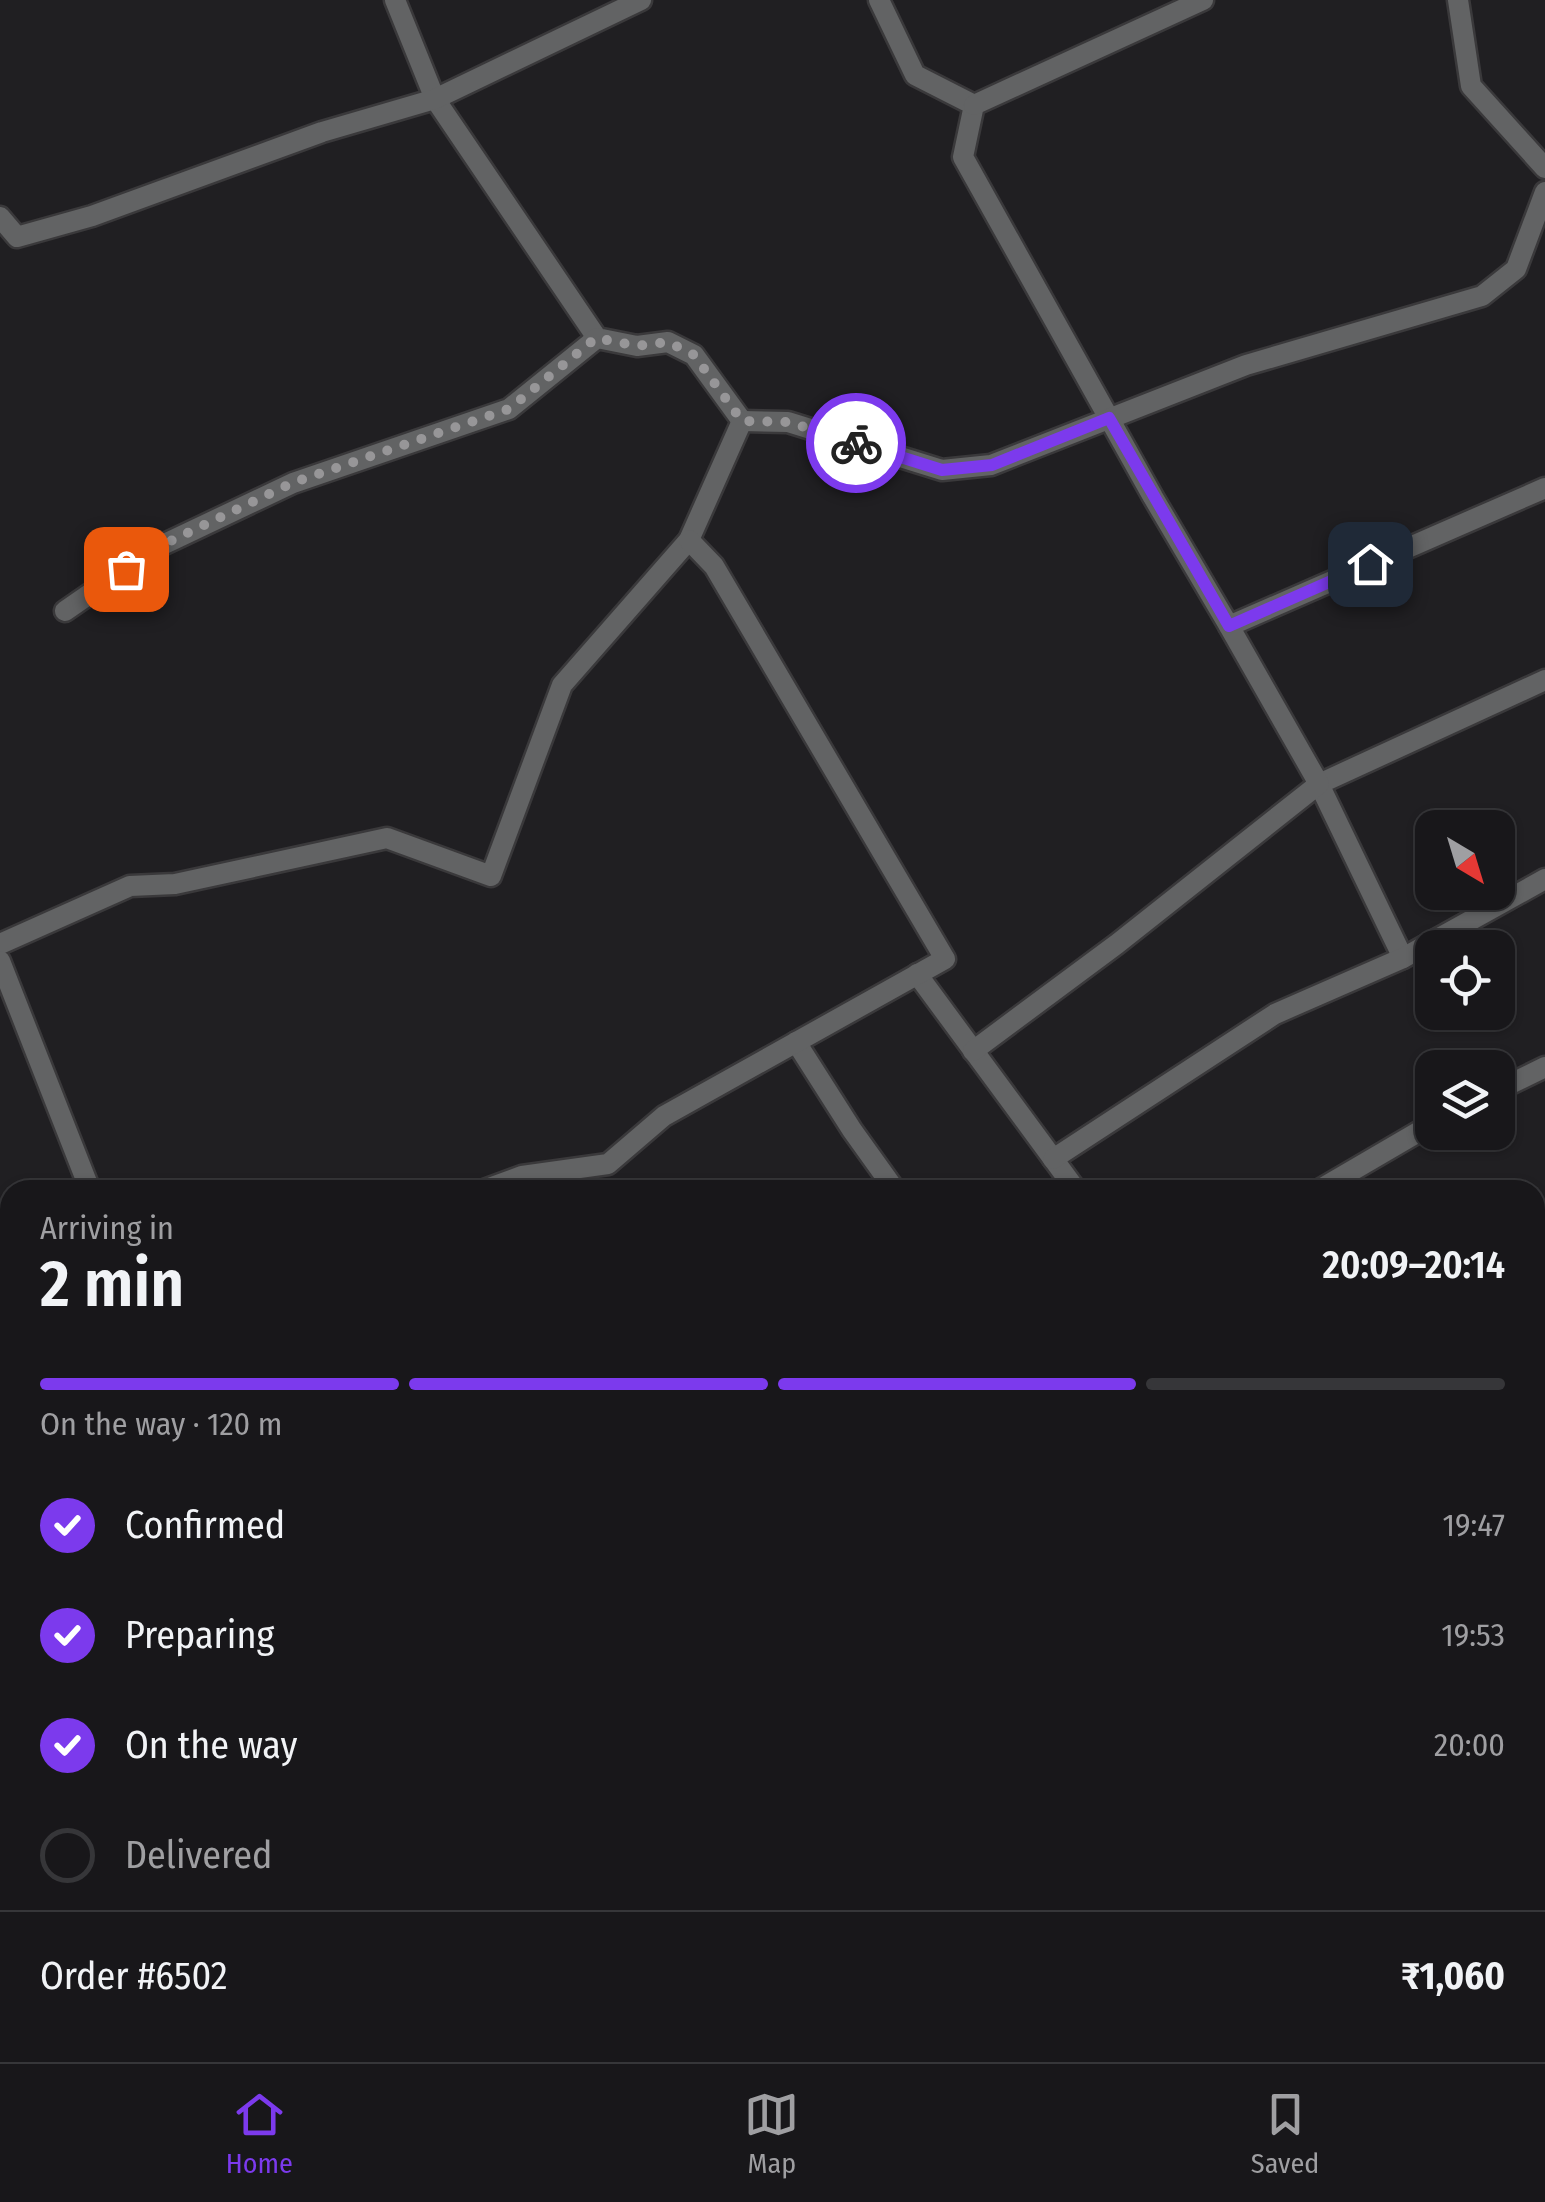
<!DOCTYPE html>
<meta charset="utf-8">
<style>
body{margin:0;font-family:"Fira Sans Condensed",sans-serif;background:#252427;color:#f1f3f6;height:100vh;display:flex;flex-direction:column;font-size:38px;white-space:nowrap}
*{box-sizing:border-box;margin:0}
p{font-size:32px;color:#9f9fa2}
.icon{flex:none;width:55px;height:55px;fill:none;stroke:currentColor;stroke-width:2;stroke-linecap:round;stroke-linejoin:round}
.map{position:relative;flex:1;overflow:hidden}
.details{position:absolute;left:0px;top:1180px;width:1545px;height:882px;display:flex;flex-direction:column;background:#18171a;border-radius:30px 30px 0 0;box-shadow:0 2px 8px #0004,0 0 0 2px #363639}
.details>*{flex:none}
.needle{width:65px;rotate:142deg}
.controls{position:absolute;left:1415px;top:810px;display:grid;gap:20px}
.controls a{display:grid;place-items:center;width:100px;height:100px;border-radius:20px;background:#18171a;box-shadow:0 2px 8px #0004,0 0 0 2px #363639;font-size:50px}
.pin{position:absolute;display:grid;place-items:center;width:85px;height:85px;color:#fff;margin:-42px;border-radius:20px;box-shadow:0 5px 15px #0006}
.courier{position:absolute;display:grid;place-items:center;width:100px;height:100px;margin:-50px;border:8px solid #7c3aed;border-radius:50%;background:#fff;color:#222;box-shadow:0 2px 12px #0007}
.summary em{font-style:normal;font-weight:600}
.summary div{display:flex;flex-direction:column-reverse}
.summary{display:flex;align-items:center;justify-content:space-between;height:170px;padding:0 40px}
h1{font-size:65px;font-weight:600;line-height:75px}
.bar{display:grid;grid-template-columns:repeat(4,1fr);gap:15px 10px;align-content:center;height:120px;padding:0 40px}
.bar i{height:12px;border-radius:8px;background:#363639}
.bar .current{background:#7c3aed}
.bar p{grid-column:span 4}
.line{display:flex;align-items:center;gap:25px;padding:0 40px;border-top:2px solid #363639}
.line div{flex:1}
ol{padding:0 40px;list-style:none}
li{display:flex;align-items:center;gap:30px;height:110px}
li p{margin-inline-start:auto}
li .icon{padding:10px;border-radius:50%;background:#7c3aed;color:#fff;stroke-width:4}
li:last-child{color:#9f9fa2}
li i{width:55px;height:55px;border:5px solid #363639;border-radius:50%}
.dock{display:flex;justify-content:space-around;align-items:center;height:140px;border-top:2px solid #363639;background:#18171a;font-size:28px;color:#9f9fa2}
.dock a{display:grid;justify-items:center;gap:5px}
.dock .current{color:#7c3aed}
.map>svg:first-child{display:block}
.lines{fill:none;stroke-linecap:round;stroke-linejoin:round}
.street-casing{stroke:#3a393b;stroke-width:25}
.street{stroke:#626364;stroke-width:20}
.done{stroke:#979698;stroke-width:10;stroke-dasharray:0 18}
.route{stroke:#7c3aed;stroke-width:12}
</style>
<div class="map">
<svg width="1545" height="2062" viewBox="0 0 1545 2062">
<rect width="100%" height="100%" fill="#201f22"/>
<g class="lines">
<defs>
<g id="street">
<path d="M395 0 435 99 597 338 637 346 668 342 694 355 742 421"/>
<path d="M879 0 915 75 974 105 963 157 1153 497 1229 626"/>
<path d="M1458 0 1471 86 1545 168"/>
<path d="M974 105 1203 0"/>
<path d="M0 217 17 237 92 216 322 132 435 99 641 0"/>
<path d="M742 421 788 422 942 470 991 465 1246 365 1482 296 1516 269 1545 192"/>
<path d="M65 611 156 548 293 483 509 409 597 338"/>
<path d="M0 944 130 886 175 884 387 838 491 876 562 685 689 540 742 421"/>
<path d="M1403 958 1319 784 1545 680"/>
<path d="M0 961 90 1190"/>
<path d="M917 974 1076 1190"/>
<path d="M796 1042 852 1130 895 1190"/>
<path d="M973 1051 1117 944 1319 784 1229 626 1545 488"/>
<path d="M1498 1090 1545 1067"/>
<path d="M1053 1159 1275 1014 1403 958 1545 879"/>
<path d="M484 1190 522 1176 608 1164 664 1116 945 959 714 566 689 540"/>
<path d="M1319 1190 1432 1124"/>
<path d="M0 1435 10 1429"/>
<path d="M0 1681 10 1673"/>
<path d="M0 1927 10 1924"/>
<path d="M94 2052 101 2062"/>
<path d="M748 2052 752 2062"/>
<path d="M1062 2052 1064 2062"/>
<path d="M1491 2052 1498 2062"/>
<path d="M324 2062 341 2052"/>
</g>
</defs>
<!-- street casing -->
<use href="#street" class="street-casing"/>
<!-- street -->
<use href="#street" class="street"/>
</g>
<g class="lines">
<!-- done -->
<path class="done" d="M126 569 156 548 292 483 509 409 596 338 637 346 668 342 694 355 742 421 788 422 856 443"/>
<!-- route -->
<path class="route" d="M856 443 942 470 992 465 1109 418 1229 626 1370 564"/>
</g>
</svg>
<div class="controls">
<a><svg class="needle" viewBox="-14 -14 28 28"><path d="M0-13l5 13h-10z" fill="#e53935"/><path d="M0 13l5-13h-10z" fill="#9f9fa2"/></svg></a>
<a><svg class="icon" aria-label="locate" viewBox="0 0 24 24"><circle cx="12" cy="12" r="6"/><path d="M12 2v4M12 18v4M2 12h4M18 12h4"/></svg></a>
<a><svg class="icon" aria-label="layers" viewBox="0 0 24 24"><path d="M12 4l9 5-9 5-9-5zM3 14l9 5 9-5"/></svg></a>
</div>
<div class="pin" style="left:126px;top:569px;background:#ea580c"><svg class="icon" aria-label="bag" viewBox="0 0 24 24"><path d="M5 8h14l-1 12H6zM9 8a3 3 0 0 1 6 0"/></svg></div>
<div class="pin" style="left:1370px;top:564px;background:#1f2937"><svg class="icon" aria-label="home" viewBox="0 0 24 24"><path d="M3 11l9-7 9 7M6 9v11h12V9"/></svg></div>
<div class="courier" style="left:856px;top:443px"><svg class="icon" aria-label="bike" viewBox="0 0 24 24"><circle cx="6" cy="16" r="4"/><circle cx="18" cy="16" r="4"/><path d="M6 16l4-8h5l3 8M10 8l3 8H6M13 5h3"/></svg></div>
<section class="details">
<div class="summary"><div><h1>2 min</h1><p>Arriving in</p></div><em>20:09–20:14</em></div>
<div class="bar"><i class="current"></i><i class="current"></i><i class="current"></i><i></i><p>On the way · 120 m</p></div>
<ol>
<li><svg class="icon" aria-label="check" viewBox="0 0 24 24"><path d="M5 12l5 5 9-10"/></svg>Confirmed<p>19:47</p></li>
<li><svg class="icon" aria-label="check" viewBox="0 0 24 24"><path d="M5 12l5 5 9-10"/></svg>Preparing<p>19:53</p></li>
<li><svg class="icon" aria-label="check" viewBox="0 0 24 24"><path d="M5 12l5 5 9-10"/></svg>On the way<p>20:00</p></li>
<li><i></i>Delivered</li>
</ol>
<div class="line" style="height:130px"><div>Order #6502</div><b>₹1,060</b></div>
</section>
</div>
<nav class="dock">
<a class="current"><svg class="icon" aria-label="home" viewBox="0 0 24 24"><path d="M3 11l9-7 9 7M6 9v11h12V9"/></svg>Home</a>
<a><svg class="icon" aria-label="map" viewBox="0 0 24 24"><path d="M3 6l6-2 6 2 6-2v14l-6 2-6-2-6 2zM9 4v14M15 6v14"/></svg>Map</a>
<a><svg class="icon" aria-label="saved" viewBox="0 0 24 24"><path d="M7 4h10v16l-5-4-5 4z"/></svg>Saved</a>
</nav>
